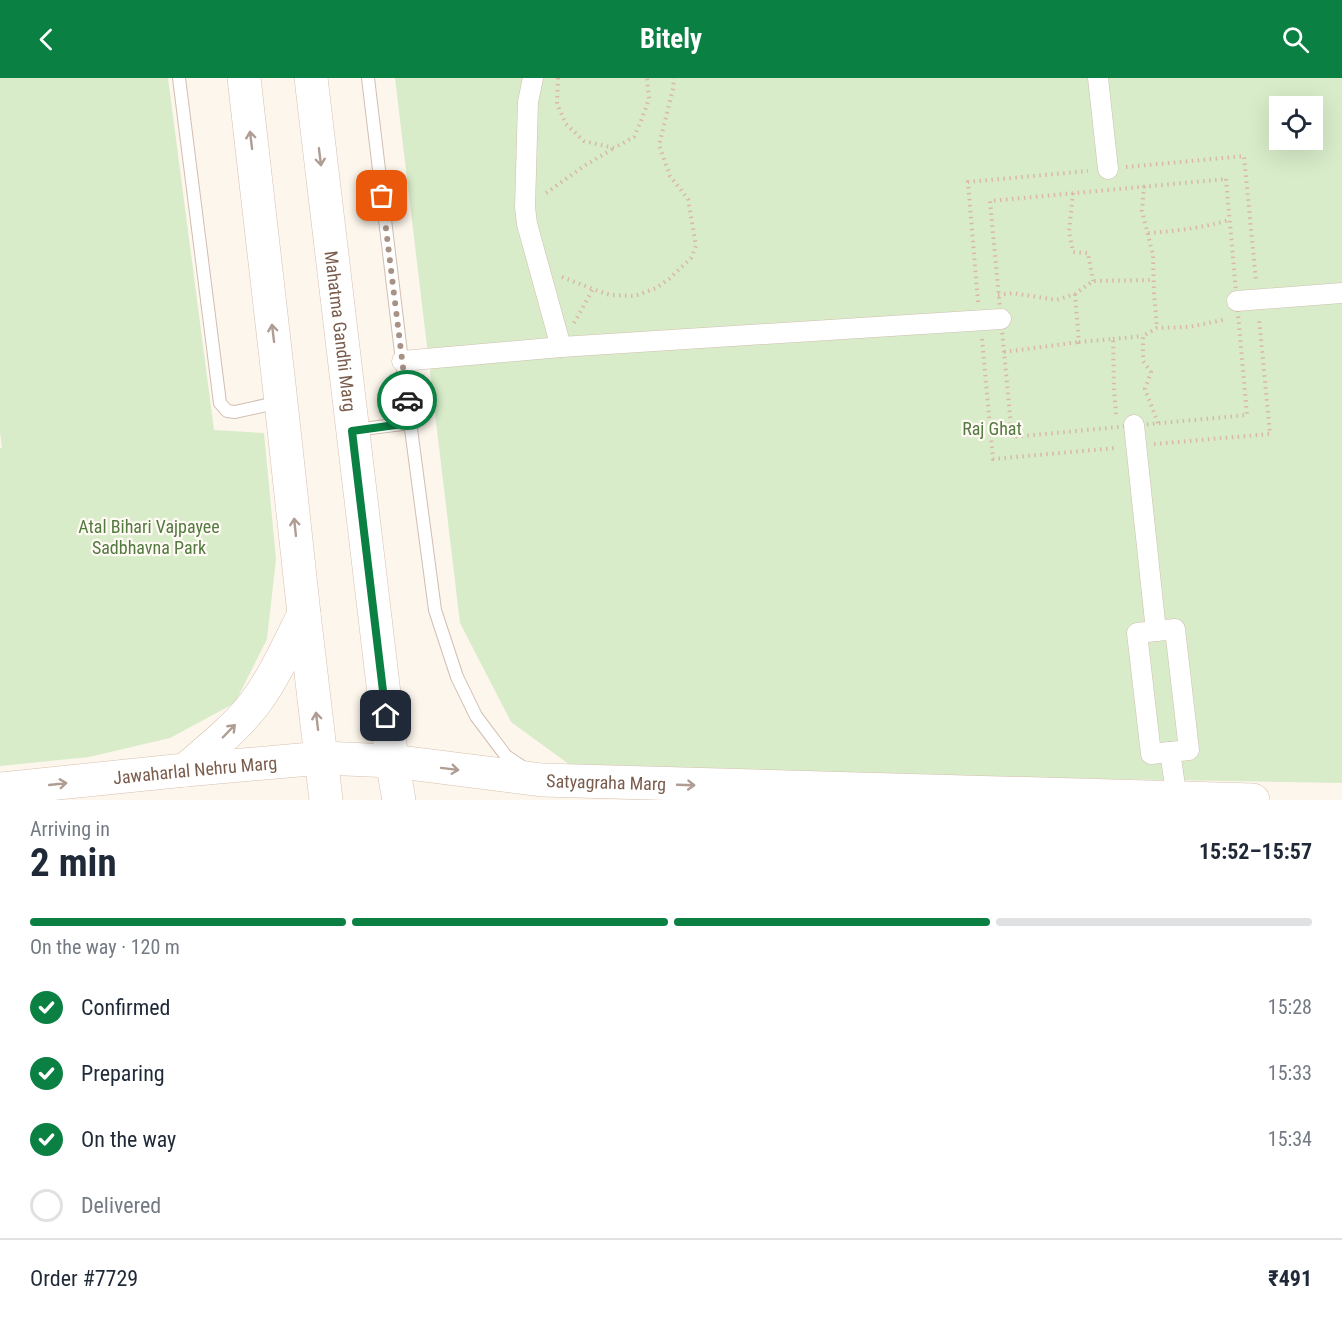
<!DOCTYPE html>
<meta charset="utf-8">
<style>
body{margin:0;font-family:"Roboto Condensed",sans-serif;background:#f2f2f3;color:#1f2937;height:100vh;display:flex;flex-direction:column;font-size:22px;white-space:nowrap}
*{box-sizing:border-box;margin:0}
p{font-size:20px;color:#747a83}
.icon{flex:none;width:33px;height:33px;fill:none;stroke:currentColor;stroke-width:2;stroke-linecap:round;stroke-linejoin:round}
.map{position:relative;height:722px;overflow:hidden}
.drawer{display:flex;flex-direction:column;background:#fff;flex:1}
.drawer>*{flex:none}
.buttons{position:absolute;left:1269px;top:18px;display:grid;gap:12px}
.buttons a{display:grid;place-items:center;width:54px;height:54px;border-radius:0px;background:#fff;box-shadow:0 6px 24px #0002;font-size:30px}
.pin{position:absolute;display:grid;place-items:center;width:51px;height:51px;color:#fff;margin:-26px;border-radius:12px;box-shadow:0 3px 9px #0006}
.courier{position:absolute;display:grid;place-items:center;width:60px;height:60px;margin:-30px;border:4px solid #0b8043;border-radius:50%;background:#fff;color:#222;box-shadow:0 2px 8px #0007}
.headline em{font-style:normal;font-weight:700}
.headline div{display:flex;flex-direction:column-reverse}
.headline{display:flex;align-items:center;justify-content:space-between;height:102px;padding:0 30px}
h1{font-size:39px;font-weight:700;line-height:45px}
.bar{display:grid;grid-template-columns:repeat(4,1fr);gap:9px 6px;align-content:center;height:72px;padding:0 30px}
.bar i{height:8px;border-radius:4px;background:#e0e1e3}
.bar .current{background:#0b8043}
.bar p{grid-column:span 4}
.line{display:flex;align-items:center;gap:15px;padding:0 30px;border-top:2px solid #e0e1e3}
.line div{flex:1}
ol{padding:0 30px;list-style:none}
li{display:flex;align-items:center;gap:18px;height:66px}
li p{margin-inline-start:auto}
li .icon{padding:6px;border-radius:50%;background:#0b8043;color:#fff;stroke-width:4}
li:last-child{color:#747a83}
li i{width:33px;height:33px;border:3px solid #e0e1e3;border-radius:50%}
header{display:flex;justify-content:space-between;align-items:center;height:78px;padding:0 30px;background:#0b8043;color:#fff;font-size:27px;font-weight:700}
.map>svg:first-child{display:block}
.green{fill:#d8ecc9;fill-rule:evenodd}
.lines{fill:none;stroke-linecap:round;stroke-linejoin:round}
.service-casing{stroke:#d1beb0;stroke-width:14}
.pedestrian-casing{stroke:#d1beb0;stroke-width:21}
.secondary-casing{stroke:#d6c0b0;stroke-width:34}
.path{stroke:#d9b8a5;stroke-width:4;stroke-dasharray:1.5 4.5;stroke-linecap:butt}
.service{stroke:#fff;stroke-width:12}
.pedestrian{stroke:#fff;stroke-width:20}
.secondary{stroke:#fff;stroke-width:33}
.oneway{stroke:#af9d94}
.done{stroke:#a89285;stroke-width:6;stroke-dasharray:0 10.8}
.route{stroke:#0b8043;stroke-width:8}
.labels{text-anchor:middle;dominant-baseline:central;stroke-width:4.5;stroke-linejoin:round;paint-order:stroke}
.street-label{font-size:18px;fill:#7a5c4d;stroke:#fffaf3}
.park-label{font-size:18px;fill:#537a41;stroke:#fffaf3}
</style>
<header><svg class="icon" aria-label="back" viewBox="0 0 24 24"><path d="M15 5l-7 7 7 7"/></svg>Bitely<svg class="icon" aria-label="search" viewBox="0 0 24 24"><circle cx="10" cy="10" r="6"/><path d="M15 15l6 6"/></svg></header>
<div class="map">
<svg width="1342" height="722" viewBox="0 0 1342 722">
<rect width="100%" height="100%" fill="#fdf6ec"/>
<!-- green -->
<g class="green">
<path d="M0 0H168L214 352 264 355 276 481 267 561 235 625 170 660 89 679 0 688V370H2L0 354Z"/>
<path d="M395 0H1342V705L577 692 511 644 460 545ZM1280 28H1312V62H1280Z"/>
</g>
<g class="lines">
<defs>
<g id="service">
<path d="M179 0 220 325 227 333 235 334 280 324"/>
<path d="M368 0 402 283 435 532 457 599 476 638 506 678 524 690"/>
<path d="M355 352 410 345"/>
</g>
<g id="pedestrian">
<path d="M533 0 528 24 525 129 527 146 561 269"/>
<path d="M1098 0 1108 91"/>
<path d="M1237 223 1342 215"/>
<path d="M402 283 561 269 1001 241"/>
<path d="M1134 347 1156 553"/>
<path d="M1175 551 1189 672 1151 676 1137 555Z"/>
<path d="M1170 674 1177 721"/>
</g>
<g id="secondary">
<path d="M244 0 281 324 304 536 326 722"/>
<path id="s1" d="M311 0 392 683 399 722"/>
<path d="M185 692C209 671 235 651 255 625 275 598 289 566 304 536"/>
<path id="s2" d="M0 711 185 692 322 680 392 683 542 702 1253 722"/>
</g>
</defs>
<!-- service casing -->
<use href="#service" class="service-casing"/>
<!-- pedestrian casing -->
<use href="#pedestrian" class="pedestrian-casing"/>
<!-- secondary casing -->
<use href="#secondary" class="secondary-casing"/>
<!-- path -->
<g class="path">
<path d="M558 0 557 26 566 46 584 63 614 70 634 59 641 43 649 21 647 0"/>
<path d="M1126 89 1244 78 1256 203"/>
<path d="M1226 101 1247 337 1012 359 990 123Z"/>
<path d="M1144 108 1142 133 1153 177 1154 215 1157 250"/>
<path d="M546 115 584 88 614 70"/>
<path d="M1073 115 1069 154 1073 174 1088 175 1093 203"/>
<path d="M1148 155C1176 153 1202 150 1229 142"/>
<path d="M562 199 593 211"/>
<path d="M1075 216 1079 264 1113 261 1114 310 1116 337"/>
<path d="M998 217 1013 215 1056 222 1075 216 1093 203 1154 202"/>
<path d="M978 224 968 104 1088 93"/>
<path d="M574 245 593 211 610 217 635 218 656 210 669 201 691 180 696 168 688 121 670 98 659 67 673 11 674 0"/>
<path d="M982 261 993 381 1116 370"/>
<path d="M1113 261 1143 258"/>
<path d="M1004 274 1079 264"/>
<path d="M1158 345 1145 311 1151 294 1143 283V258L1157 250 1189 249 1227 241"/>
<path d="M1154 366 1270 356 1259 240"/>
</g>
<!-- service -->
<use href="#service" class="service"/>
<!-- pedestrian -->
<use href="#pedestrian" class="pedestrian"/>
<!-- secondary -->
<use href="#secondary" class="secondary"/>
</g>
<!-- one-way arrows -->
<defs><path id="oneway-shaft" d="M-6 0H5M1.5-3L5.5 0L1.5 3" fill="none" stroke-width="1.6" stroke-linecap="round" stroke-linejoin="round" transform="scale(1.5)"/></defs>
<g class="oneway">
<use href="#oneway-shaft" transform="translate(251 62) rotate(-97)"/>
<use href="#oneway-shaft" transform="translate(320 79) rotate(83)"/>
<use href="#oneway-shaft" transform="translate(273 255) rotate(-97)"/>
<use href="#oneway-shaft" transform="translate(295 449) rotate(-96)"/>
<use href="#oneway-shaft" transform="translate(317 643) rotate(-97)"/>
<use href="#oneway-shaft" transform="translate(229 653) rotate(-46)"/>
<use href="#oneway-shaft" transform="translate(450 691) rotate(7)"/>
<use href="#oneway-shaft" transform="translate(58 706) rotate(-6)"/>
<use href="#oneway-shaft" transform="translate(686 707) rotate(2)"/>
</g>
<g class="lines">
<!-- done -->
<path class="done" d="M382 118 407 322"/>
<!-- route -->
<path class="route" d="M386 638 352 353 410 345 407 322"/>
</g>
<g class="labels">
<!-- street labels -->
<g class="street-label">
<text stroke="none"><textPath href="#s1" startOffset="255">Mahatma Gandhi Marg</textPath></text>
<text stroke="none"><textPath href="#s2" startOffset="196">Jawaharlal Nehru Marg</textPath></text>
<text stroke="none"><textPath href="#s2" startOffset="609">Satyagraha Marg</textPath></text>
</g>
<!-- park labels -->
<g class="park-label">
<text x="992" y="350">Raj Ghat</text>
<text x="149" y="448">Atal Bihari Vajpayee<tspan x="149" dy="21">Sadbhavna Park</tspan></text>
</g>
</g>
</svg>
<div class="buttons">
<a><svg class="icon" aria-label="locate" viewBox="0 0 24 24"><circle cx="12" cy="12" r="6"/><path d="M12 2v4M12 18v4M2 12h4M18 12h4"/></svg></a>
</div>
<div class="pin" style="left:382px;top:118px;background:#ea580c"><svg class="icon" aria-label="bag" viewBox="0 0 24 24"><path d="M5 8h14l-1 12H6zM9 8a3 3 0 0 1 6 0"/></svg></div>
<div class="pin" style="left:386px;top:638px;background:#1f2937"><svg class="icon" aria-label="home" viewBox="0 0 24 24"><path d="M3 11l9-7 9 7M6 9v11h12V9"/></svg></div>
<div class="courier" style="left:407px;top:322px"><svg class="icon" aria-label="car" viewBox="0 0 24 24"><path d="M5 17H2v-5l4-1 3-4h7l3 4 3 1v5h-3M9 17h6M6 11h13"/><circle cx="7" cy="17" r="2"/><circle cx="17" cy="17" r="2"/></svg></div>
</div>
<section class="drawer">
<div class="headline"><div><h1>2 min</h1><p>Arriving in</p></div><em>15:52–15:57</em></div>
<div class="bar"><i class="current"></i><i class="current"></i><i class="current"></i><i></i><p>On the way · 120 m</p></div>
<ol>
<li><svg class="icon" aria-label="check" viewBox="0 0 24 24"><path d="M5 12l5 5 9-10"/></svg>Confirmed<p>15:28</p></li>
<li><svg class="icon" aria-label="check" viewBox="0 0 24 24"><path d="M5 12l5 5 9-10"/></svg>Preparing<p>15:33</p></li>
<li><svg class="icon" aria-label="check" viewBox="0 0 24 24"><path d="M5 12l5 5 9-10"/></svg>On the way<p>15:34</p></li>
<li><i></i>Delivered</li>
</ol>
<div class="line" style="height:78px"><div>Order #7729</div><b>₹491</b></div>
</section>
